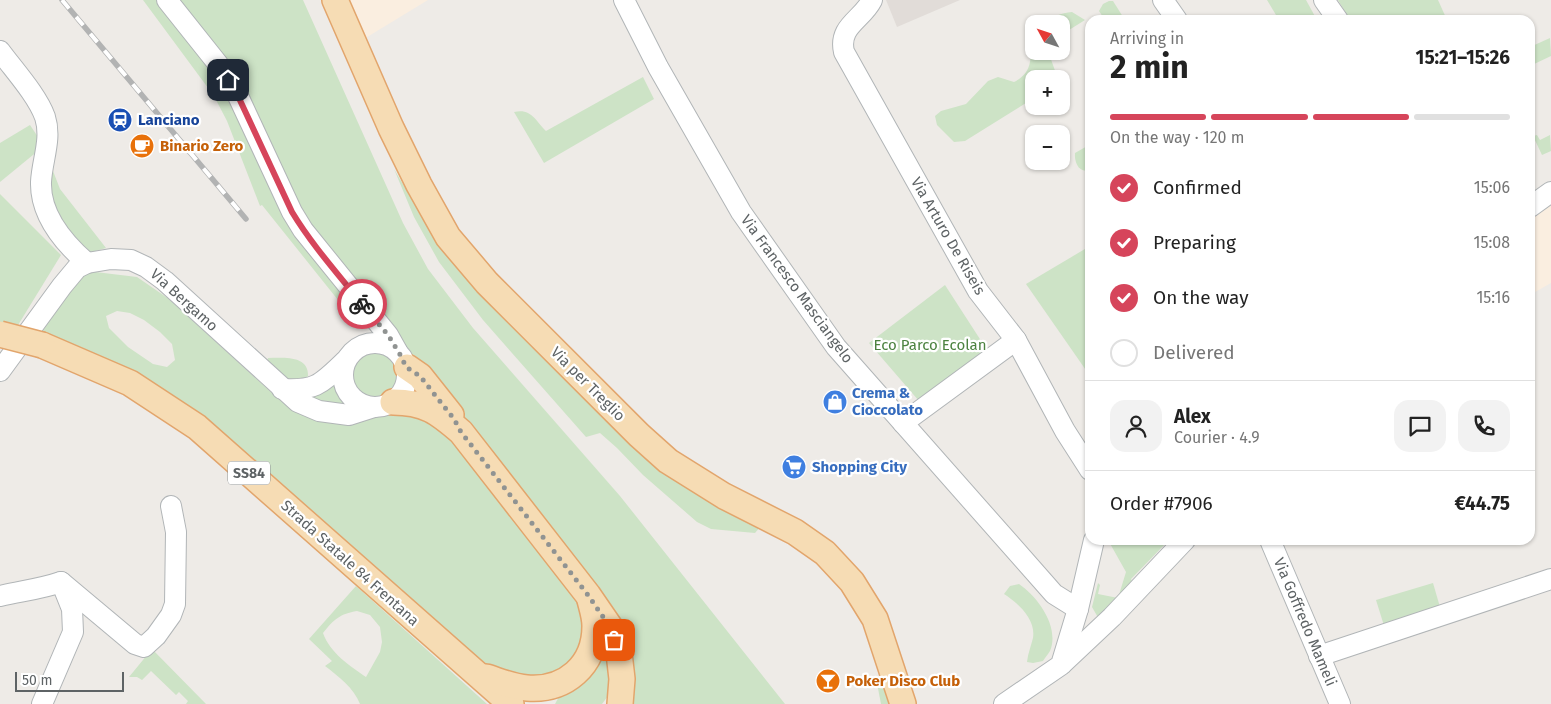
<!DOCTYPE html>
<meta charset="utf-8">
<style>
body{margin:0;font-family:"Fira Sans",sans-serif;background:#f2f2f2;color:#222;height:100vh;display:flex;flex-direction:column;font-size:19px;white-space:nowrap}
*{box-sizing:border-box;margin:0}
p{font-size:16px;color:#767676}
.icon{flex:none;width:28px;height:28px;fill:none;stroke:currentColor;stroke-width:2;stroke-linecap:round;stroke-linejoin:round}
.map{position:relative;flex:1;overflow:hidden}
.details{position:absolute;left:1085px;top:15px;width:450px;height:530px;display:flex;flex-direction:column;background:#fff;border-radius:15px;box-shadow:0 1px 4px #0004}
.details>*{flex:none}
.needle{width:32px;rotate:310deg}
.fabs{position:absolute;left:1025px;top:15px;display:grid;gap:10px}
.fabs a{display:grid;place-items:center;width:45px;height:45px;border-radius:10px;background:#fff;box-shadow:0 1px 4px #0004;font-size:25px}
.scale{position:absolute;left:15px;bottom:12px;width:109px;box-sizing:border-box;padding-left:5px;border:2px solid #5e6365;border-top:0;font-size:14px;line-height:18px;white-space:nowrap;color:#5e6365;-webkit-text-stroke:4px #fff;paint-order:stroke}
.pin{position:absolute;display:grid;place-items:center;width:42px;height:42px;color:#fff;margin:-21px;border-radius:10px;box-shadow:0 2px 8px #0006}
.courier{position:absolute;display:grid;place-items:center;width:50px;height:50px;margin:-25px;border:4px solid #d6455b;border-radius:50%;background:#fff;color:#222;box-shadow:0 1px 6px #0007}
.head em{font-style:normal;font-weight:700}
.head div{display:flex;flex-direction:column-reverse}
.head{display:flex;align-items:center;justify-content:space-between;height:85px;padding:0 25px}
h1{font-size:32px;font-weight:700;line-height:38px}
.bar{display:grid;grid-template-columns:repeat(4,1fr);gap:8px 5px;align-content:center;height:60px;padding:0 25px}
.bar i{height:6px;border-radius:4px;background:#e0e0e0}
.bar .selected{background:#d6455b}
.bar p{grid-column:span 4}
.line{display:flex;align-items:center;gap:12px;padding:0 25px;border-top:1px solid #e0e0e0}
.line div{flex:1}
.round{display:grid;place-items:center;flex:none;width:52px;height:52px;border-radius:15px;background:#f2f2f2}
ol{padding:0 25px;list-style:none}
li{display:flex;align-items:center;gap:15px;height:55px}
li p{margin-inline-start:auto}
li .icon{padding:5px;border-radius:50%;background:#d6455b;color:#fff;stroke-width:4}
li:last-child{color:#767676}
li i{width:28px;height:28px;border:2px solid #e0e0e0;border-radius:50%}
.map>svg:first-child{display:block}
.commercial{fill:#faeee0}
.education{fill:#e1dcd8}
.green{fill:#cde3c6;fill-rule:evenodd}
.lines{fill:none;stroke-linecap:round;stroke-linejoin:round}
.minor-casing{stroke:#b1b5b7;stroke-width:22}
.major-casing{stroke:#e2a56c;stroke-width:28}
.minor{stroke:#fff;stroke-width:20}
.major{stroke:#f6dcb4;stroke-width:25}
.rail-casing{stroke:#b2b3b3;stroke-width:5.5}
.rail{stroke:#fff;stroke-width:4;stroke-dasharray:11;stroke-linecap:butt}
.major-bridge-casing{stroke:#e2a56c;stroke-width:28;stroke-linecap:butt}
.major-bridge{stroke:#f6dcb4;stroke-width:25}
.done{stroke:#909392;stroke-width:5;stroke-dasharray:0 9}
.route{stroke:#d6455b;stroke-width:6}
.labels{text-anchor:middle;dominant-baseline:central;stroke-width:4.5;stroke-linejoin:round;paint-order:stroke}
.shield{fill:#fff;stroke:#8e9293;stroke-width:1}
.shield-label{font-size:14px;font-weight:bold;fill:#5e6365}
.transit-label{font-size:15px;font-weight:bold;fill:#164399;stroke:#fff;text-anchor:start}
.food-label{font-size:15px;font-weight:bold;fill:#c56008;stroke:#fff;text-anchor:start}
.street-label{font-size:15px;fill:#5e6365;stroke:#fff}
.park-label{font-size:15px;fill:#4c8240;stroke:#fff}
.shop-label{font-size:15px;font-weight:bold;fill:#366cbe;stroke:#fff;text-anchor:start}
</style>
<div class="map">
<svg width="1551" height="704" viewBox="0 0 1551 704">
<rect width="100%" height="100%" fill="#eeebe7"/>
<!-- commercial -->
<g class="commercial">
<path d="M343 0H428L359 42Z"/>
<path d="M1551 200V283L1530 295V216Z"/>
</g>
<!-- education -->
<path class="education" d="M886 0H960L897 27Z"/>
<!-- green -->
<g class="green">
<path d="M143 0H157L170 14 226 90 251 143 273 196 330 278 353 307 354 320 262 205 260 206 227 121 214 96Z"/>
<path d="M171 0H303L403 223 428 269 473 328 620 496 785 704H623L616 635 411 363 393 334 307 226Z"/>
<path d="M1267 0H1306L1317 20H1279Z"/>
<path d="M1338 0H1438L1447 20H1350Z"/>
<path d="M1109 1H1113L1125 20H1105L1099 11 1103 4Z"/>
<path d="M1072 12 1085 20 1061 35V24H1043C1052 16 1061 13 1072 12Z"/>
<path d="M1550 38 1551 56 1530 66V47Z"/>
<path d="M1034 40V51H1048L1058 79H1034V98L965 141 954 142 937 125 935 116 941 111 966 104 988 81 998 77 1014 82C1035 71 1028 59 1034 40Z"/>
<path d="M643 77 654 99 544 163 514 112C531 108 535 120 546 131Z"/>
<path d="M30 125 42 143 39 150 0 182V143Z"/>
<path d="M1537 135 1540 140 1550 135 1551 151 1542 155 1533 136Z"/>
<path d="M1089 145 1090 170C1079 174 1074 162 1075 153Z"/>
<path d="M53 150V171L60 189 106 248 85 254 63 230 46 185Z"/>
<path d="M394 169 431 232 458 270 501 316 604 418 761 526 755 533 711 529 697 522 643 475 617 448 600 433 586 437 483 320 439 262 414 217Z"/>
<path d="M0 194 61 255 15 330 0 326Z"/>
<path d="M1090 246V376L1026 284Z"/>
<path d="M87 271 137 277 169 299 272 393 302 411 360 417 389 408 432 415 583 607V648L570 666 550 681 494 673 215 438 30 333ZM117 311 130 313 144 320 160 332 172 344 175 360 167 367 153 364 128 347 109 328 106 316Z"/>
<path d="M945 285 987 350 919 401 869 343Z"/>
<circle cx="375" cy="375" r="22"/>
<path d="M268 358C283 358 309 355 308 376L301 382 291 383 267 362Z"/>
<path d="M333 385 342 399 351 408 309 401 311 396Z"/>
<path d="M1108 540H1169L1131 579 1133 583 1100 621 1092 607 1098 583 1100 585 1098 594 1118 598 1126 572Z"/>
<path d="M1433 583 1442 614 1386 632 1376 600Z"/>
<path d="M1019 584C1038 597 1060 627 1050 651 1048 654 1045 658 1043 661L1033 663 1027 662C1028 653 1031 646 1033 638 1036 619 1018 603 1004 594L1010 586Z"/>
<path d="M356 586 487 704H360C354 688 338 676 325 666L332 661 309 639ZM357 611 370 615 380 627 382 642 380 652 366 677C350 666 330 653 323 633 334 619 340 614 357 611Z"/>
<path d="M600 621 613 680 608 696 602 704H555Z"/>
<path d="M152 649 206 704H186L188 701 179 692 176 695 151 671 142 680 137 677H129Z"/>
<path d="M886 675 893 704H881L876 678Z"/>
</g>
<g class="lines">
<defs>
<g id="minor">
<path d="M167 0 218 64 238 96 292 212 303 230 388 335 397 351"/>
<path d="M624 0 658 67 741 212 836 347 1054 594 1078 609"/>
<path d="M872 0C862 20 838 26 844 52L978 291 1016 340 1065 431 1090 470"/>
<path d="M1163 0 1177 20"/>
<path d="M1324 0 1338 20"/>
<path d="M0 51C14 70 37 95 45 117 52 139 42 160 41 182 40 214 64 243 87 263"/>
<path d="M1530 207 1551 192"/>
<circle cx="375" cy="375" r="32"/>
<path d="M0 371 62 286 77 268 87 263 111 259 131 260 146 267 165 281 298 402 319 411 349 415 374 407"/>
<path d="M282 389C316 391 321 384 345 361"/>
<path d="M903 423 1016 340"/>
<path d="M1270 540 1340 704"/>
<path d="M61 582 135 644 144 647 156 636 171 615 175 604 176 532 171 506"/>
<path d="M0 596C21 591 41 589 61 582"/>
<path d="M1319 656 1551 579"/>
<path d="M1062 664 1112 617 1185 540"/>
<path d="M42 704 73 632 72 609 62 584"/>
<path d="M1004 704 1061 665 1078 609 1094 540"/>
</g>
<g id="major">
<path d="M335 0 391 128 419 185 448 237 487 283 639 435 668 461 724 496 795 532 825 553 852 582 875 619 903 704"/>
<path d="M42 345 130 383 197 427 511 704"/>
<path d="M407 367 420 376 451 415"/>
<path d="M393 402C425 402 438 412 461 432L588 595 610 627 619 653 622 679 620 704"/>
<path d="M486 677C499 681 513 687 527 688 565 691 595 666 595 626 595 617 592 608 590 600"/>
</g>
</defs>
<!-- minor casing -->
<use href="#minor" class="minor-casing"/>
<!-- major casing -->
<use href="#major" class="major-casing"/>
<!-- minor -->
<use href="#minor" class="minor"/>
<!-- major -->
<use href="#major" class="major"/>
<defs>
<path id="rail" d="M62 0 246 219"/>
</defs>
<!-- rail casing -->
<use href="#rail" class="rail-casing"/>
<!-- rail -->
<use href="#rail" class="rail"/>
<defs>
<path id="major-bridge" d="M0 334 42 345"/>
</defs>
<!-- major-bridge casing -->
<use href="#major-bridge" class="major-bridge-casing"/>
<!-- major-bridge -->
<use href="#major-bridge" class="major-bridge"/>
</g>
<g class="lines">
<!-- done -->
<path class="done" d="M362 304 388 335 401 356 406 367 420 376 454 419 461 432 588 595 610 627 614 640"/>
<!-- route -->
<path class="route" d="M228 80 238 96 292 212C312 245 338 274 362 304"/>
</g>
<!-- icons -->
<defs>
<symbol id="station-disc" viewBox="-11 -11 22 22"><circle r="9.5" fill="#1a4fb4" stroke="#fff"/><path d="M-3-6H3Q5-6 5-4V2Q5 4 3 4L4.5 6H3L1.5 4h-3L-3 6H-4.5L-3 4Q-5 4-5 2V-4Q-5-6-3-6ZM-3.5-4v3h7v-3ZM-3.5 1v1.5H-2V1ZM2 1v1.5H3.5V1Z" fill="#fff"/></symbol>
<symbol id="cafe-disc" viewBox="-11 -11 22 22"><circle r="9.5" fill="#e8710a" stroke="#fff"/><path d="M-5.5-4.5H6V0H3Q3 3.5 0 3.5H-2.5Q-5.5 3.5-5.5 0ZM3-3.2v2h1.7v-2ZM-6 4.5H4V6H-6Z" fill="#fff"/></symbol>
<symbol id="shop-disc" viewBox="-11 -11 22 22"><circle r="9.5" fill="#3f7fe0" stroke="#fff"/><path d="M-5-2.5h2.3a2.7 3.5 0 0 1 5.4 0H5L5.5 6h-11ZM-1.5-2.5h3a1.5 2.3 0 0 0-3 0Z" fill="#fff"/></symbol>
<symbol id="supermarket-disc" viewBox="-11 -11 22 22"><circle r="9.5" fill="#3f7fe0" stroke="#fff"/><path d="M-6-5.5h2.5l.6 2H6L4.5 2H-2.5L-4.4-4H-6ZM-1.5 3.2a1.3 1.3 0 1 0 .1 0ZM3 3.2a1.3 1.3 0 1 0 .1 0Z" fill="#fff"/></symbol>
<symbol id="bar-disc" viewBox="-11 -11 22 22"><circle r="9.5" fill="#e8710a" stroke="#fff"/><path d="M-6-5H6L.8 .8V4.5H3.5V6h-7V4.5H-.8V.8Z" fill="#fff"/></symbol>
</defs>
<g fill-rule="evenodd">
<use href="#station-disc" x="106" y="106" width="28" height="28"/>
<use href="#cafe-disc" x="128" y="132" width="28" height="28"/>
<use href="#shop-disc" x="821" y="388" width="28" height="28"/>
<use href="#supermarket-disc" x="780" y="453" width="28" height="28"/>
<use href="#bar-disc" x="814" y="667" width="28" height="28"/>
</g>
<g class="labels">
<!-- shield labels -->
<rect class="shield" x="228" y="461.5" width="42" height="23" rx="4"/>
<g class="shield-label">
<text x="249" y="473">SS84</text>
</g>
<!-- transit labels -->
<g class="transit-label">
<text x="138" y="120">Lanciano</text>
</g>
<!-- food labels -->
<g class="food-label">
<text x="160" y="146">Binario Zero</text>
<text x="846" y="681">Poker Disco Club</text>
</g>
<!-- street labels -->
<g class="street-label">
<text transform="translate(948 236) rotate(60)">Via Arturo De Riseis</text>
<text transform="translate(797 289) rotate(54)">Via Francesco Masciangelo</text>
<text transform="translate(184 300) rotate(42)">Via Bergamo</text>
<text transform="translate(588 384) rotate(45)">Via per Treglio</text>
<text transform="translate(350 563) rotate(42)">Strada Statale 84 Frentana</text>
<text transform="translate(1305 622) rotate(67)">Via Goffredo Mameli</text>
</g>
<!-- park labels -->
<g class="park-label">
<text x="930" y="345">Eco Parco Ecolan</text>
</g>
<!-- shop labels -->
<g class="shop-label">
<text x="852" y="393">Crema &amp;<tspan x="852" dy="17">Cioccolato</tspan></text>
<text x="812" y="467">Shopping City</text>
</g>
</g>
</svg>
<div class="fabs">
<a><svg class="needle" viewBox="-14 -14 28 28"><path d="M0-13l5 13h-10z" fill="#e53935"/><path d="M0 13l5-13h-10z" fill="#767676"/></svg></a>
<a>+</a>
<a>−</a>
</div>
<div class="scale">50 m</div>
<div class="pin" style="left:614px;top:640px;background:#ea580c"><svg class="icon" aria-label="bag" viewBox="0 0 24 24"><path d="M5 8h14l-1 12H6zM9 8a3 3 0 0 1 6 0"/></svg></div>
<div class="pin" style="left:228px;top:80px;background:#1f2937"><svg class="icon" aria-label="home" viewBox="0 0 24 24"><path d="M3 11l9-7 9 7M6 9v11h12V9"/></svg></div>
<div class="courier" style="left:362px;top:304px"><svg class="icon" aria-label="bike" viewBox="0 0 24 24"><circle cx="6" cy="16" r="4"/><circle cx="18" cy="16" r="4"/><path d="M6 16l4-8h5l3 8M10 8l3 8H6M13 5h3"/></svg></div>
<section class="details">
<div class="head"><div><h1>2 min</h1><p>Arriving in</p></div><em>15:21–15:26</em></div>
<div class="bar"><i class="selected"></i><i class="selected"></i><i class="selected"></i><i></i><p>On the way · 120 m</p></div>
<ol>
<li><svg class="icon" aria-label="check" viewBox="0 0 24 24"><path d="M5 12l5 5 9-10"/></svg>Confirmed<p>15:06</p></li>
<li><svg class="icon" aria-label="check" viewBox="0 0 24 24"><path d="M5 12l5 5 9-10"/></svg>Preparing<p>15:08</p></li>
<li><svg class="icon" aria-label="check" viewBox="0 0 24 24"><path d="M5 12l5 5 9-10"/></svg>On the way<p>15:16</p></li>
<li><i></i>Delivered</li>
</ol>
<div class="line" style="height:90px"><a class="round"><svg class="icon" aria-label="person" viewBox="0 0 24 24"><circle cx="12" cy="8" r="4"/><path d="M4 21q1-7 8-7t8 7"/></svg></a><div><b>Alex</b><p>Courier · 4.9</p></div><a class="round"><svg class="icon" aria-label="chat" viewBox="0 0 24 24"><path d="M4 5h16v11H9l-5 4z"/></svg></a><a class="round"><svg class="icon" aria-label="phone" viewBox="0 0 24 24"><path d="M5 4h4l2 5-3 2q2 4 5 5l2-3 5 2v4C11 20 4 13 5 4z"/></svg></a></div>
<div class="line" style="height:65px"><div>Order #7906</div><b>€44.75</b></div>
</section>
</div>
